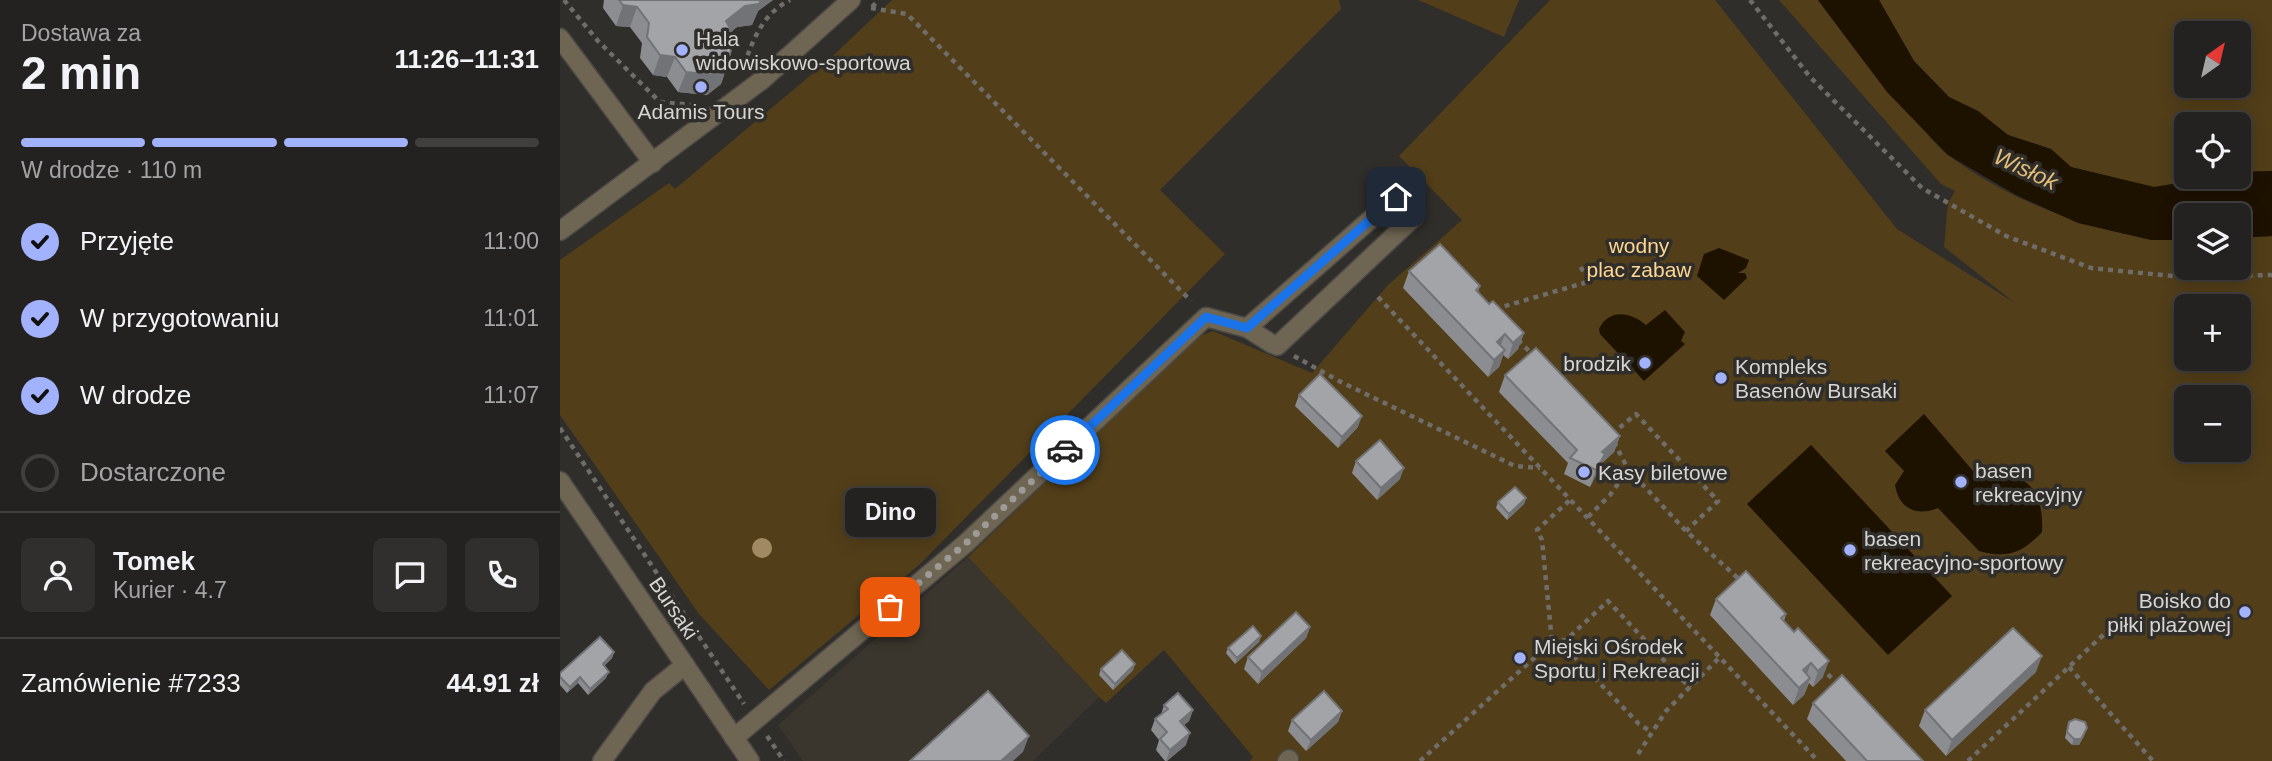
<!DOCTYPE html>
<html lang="pl">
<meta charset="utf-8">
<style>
body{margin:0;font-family:Helvetica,sans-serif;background:#302f2d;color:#f1f3f6;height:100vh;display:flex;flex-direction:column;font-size:26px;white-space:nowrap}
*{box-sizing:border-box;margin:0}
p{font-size:23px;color:#a3a4a5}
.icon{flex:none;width:38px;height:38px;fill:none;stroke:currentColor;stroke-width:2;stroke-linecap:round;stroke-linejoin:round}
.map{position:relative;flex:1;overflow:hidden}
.details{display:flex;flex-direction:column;background:#242220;width:560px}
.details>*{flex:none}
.needle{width:46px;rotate:34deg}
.buttons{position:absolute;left:1614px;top:21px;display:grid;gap:14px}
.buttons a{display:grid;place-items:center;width:77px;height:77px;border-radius:10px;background:#242220;box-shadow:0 4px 18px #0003,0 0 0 2px #413f3e;font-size:35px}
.pin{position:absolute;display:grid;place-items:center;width:60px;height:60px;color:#fff;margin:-30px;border-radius:14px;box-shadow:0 4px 10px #0006}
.courier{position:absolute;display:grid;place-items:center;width:70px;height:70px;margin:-35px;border:5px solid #1a73e8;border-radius:50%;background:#fff;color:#222;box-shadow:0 2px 9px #0007}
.bubble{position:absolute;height:49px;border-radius:10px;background:#242220;box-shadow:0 4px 18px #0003,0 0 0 2px #413f3e;font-size:23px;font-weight:600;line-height:49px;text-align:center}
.headline em{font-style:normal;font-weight:600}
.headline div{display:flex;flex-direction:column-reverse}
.headline{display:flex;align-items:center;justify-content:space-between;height:119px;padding:0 21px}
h1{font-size:46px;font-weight:600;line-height:52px}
.bar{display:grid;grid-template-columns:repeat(4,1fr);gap:10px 7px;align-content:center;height:84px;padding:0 21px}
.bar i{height:9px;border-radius:5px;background:#413f3e}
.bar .active{background:#a3b2fc}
.bar p{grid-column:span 4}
.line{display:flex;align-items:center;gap:18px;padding:0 21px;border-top:2px solid #413f3e}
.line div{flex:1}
.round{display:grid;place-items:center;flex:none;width:74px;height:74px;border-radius:10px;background:#302f2d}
ol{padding:0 21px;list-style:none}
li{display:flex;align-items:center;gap:21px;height:77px}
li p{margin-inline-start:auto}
li .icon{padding:7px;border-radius:50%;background:#a3b2fc;color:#111;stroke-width:4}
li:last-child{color:#a3a4a5}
li i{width:38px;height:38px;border:4px solid #413f3e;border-radius:50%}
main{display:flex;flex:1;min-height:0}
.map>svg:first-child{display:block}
.built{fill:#3b362d}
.green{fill:#523e19;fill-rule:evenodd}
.water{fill:#1d1100}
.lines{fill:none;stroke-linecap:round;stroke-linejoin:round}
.minor-casing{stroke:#4b4945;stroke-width:21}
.path{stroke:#6f6d6a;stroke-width:4.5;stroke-dasharray:5 5;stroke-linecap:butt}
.minor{stroke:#6f6553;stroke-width:18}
.tree{fill:#a18a63}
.wall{fill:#8b8d90}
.shaded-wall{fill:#717376}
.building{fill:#a2a4a8;stroke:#717376;stroke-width:2}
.done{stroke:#9c9b98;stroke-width:7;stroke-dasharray:0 12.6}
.route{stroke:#1a73e8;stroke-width:9}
.poi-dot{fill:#a3b2fc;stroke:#302e2a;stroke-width:2.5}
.labels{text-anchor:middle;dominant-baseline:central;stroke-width:7;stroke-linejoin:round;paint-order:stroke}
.poi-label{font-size:21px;fill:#d6d5d3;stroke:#302e2a;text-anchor:start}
.park-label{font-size:21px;fill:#fed692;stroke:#302e2a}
.street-label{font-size:21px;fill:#d6d5d3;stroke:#302e2a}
.water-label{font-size:23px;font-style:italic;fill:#e3bd79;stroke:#302e2a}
</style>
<main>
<section class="details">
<div class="headline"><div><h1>2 min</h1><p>Dostawa za</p></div><em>11:26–11:31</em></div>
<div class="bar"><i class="active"></i><i class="active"></i><i class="active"></i><i></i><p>W drodze · 110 m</p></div>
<ol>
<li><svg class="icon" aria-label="check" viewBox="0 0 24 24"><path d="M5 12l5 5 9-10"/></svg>Przyjęte<p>11:00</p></li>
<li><svg class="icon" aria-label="check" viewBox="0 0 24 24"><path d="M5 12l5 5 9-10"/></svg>W przygotowaniu<p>11:01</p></li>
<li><svg class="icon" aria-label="check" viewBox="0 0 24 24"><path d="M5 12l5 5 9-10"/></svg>W drodze<p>11:07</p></li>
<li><i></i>Dostarczone</li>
</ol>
<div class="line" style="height:126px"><a class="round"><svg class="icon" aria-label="person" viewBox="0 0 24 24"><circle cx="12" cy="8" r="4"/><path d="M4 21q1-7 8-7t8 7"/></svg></a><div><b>Tomek</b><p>Kurier · 4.7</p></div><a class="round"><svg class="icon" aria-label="chat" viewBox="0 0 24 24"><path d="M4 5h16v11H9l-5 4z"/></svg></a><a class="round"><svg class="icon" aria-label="phone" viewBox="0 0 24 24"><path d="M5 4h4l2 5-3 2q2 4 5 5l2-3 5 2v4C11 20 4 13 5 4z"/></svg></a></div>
<div class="line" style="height:91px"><div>Zamówienie #7233</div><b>44.91 zł</b></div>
</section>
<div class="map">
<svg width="1712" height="761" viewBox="0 0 1712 761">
<rect width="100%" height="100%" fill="#302e2a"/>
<!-- built -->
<path class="built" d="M408 557 539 697 473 761H243L218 725Z"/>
<!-- green -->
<g class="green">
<path d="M332 0H779L781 9 600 190 665 254 360 564 209 690 139 614 0 415V260L109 183 115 189 264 64Z"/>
<path d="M858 0H959L944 37Z"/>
<path d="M990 0H1155L1337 229 1455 303 1384 247 1388 203 1395 191 1381 184 1219 0H1258C1290 43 1321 86 1358 124 1368 134 1377 147 1388 155 1450 202 1549 241 1626 240V268H1678V238L1712 236V761H690L693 757 604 650 546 703 539 697 408 557 635 338 653 331 752 373 828 285 902 220 839 156ZM1626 306H1678V359H1626ZM1626 397H1678V450H1626Z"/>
<path d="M1319 0H1712V171L1678 172V124H1626V177H1657L1594 187 1511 167 1491 149 1448 135 1418 111 1389 97 1354 61ZM1626 33H1678V86H1626Z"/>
</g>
<!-- water -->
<g class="water">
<path d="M1258 0H1319L1354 61 1389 97 1418 111 1448 135 1491 149 1511 167 1594 187 1657 177H1678V172L1712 171V236L1678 238V215H1626V240H1591L1518 223 1456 195 1388 155 1327 92Z"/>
<path d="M1159 248 1189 260 1186 268 1178 273H1185L1187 278 1164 300 1137 276 1144 254Z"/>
<path d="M1105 310 1125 332 1121 341 1125 344 1084 381 1040 334 1039 329C1049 308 1071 312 1086 325Z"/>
<path d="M1364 414 1420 479C1465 467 1484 488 1482 532 1462 553 1448 559 1419 551L1378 508C1357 517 1339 509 1335 485L1344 471 1325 451Z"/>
<path d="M1251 445 1392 596 1328 655 1187 504Z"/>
</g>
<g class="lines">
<defs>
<g id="minor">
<path d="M0 38 93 163"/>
<path d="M0 231 202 80 291 0"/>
<path d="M687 328 836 197 854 217 717 346"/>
<path d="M0 481 190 761"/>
<path d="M174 738 405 544 646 317 687 328 712 344"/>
<path d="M42 761 93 691 125 665"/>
<path d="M727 761 729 759"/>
</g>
</defs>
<!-- minor casing -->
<use href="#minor" class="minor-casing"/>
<!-- path -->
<g class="path">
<path d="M4 0 38 41 100 102 132 105"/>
<path d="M1190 0 1250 77 1362 188 1446 236 1531 268 1622 277 1712 275"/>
<path d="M312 7 319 0"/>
<path d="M311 8 347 14 631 301"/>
<path d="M184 65C194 37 203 14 230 0"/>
<path d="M818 297 1258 761"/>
<path d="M935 309 1024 283 1030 278 1019 266"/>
<path d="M958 340 974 356"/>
<path d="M734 356 781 382 955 466 980 468"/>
<path d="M0 428 184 704"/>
<path d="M1052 434 1076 414 1158 501 1126 531"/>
<path d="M1054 442 1068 469 1126 531 1181 581"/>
<path d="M1028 517 1050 495 1068 470"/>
<path d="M1006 640 1004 646 1079 724 1090 731"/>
<path d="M992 642 1006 640 1048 601 1130 688"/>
<path d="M1261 667 1279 686"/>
<path d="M1509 667 1593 761"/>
<path d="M207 736 224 761"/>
<path d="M1078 754 1106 711 1160 657"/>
<path d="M860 761 992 642 982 540 977 530 1011 499"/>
<path d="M1408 761 1556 623"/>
</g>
<!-- minor -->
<use href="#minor" class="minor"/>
</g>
<!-- trees -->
<circle class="tree" cx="202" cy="548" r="10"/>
<!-- wall -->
<g class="wall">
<path d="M44 0H213L198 11 192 25 177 27 172 31 168 63 161 84 147 95 118 92 107 77 93 75 80 58 82 43 70 27 56 26 43 8Z"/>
<path d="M849 271 920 286 918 292 929 304 964 333 958 349 948 359 943 355 939 367 928 377 843 288Z"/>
<path d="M945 375 1060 436 1054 452 1042 463 1030 487 1004 474 1008 463 939 392Z"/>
<path d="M739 395 798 427 778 448 735 406Z"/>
<path d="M796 461 840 479 817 500 792 473Z"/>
<path d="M966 498 964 504 947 520 936 508 938 502Z"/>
<path d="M1156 599 1226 614 1224 621 1263 677 1253 687 1249 683 1244 695 1233 705 1150 615Z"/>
<path d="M750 627 746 638 698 684 684 669 688 657Z"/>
<path d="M701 636 699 642 675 664 666 653 668 648Z"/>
<path d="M54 652 52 658 44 666 46 678 28 695 18 683 7 693 0 685V673Z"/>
<path d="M575 664 573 670 553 690 539 675 541 669Z"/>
<path d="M1476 672 1386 756 1359 726 1365 710Z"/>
<path d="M1253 703 1363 761H1286L1247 719Z"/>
<path d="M604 705 633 710 629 721 624 725 626 745 607 761H605L596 750 599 740 591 730 595 719 601 715Z"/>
<path d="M782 711 778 722 746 751 728 731 732 720Z"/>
<path d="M1509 722 1525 734 1519 745H1512L1505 738Z"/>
</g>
<!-- shaded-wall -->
<g class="shaded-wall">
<path d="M201 0H213L198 11 192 25 177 27 158 41 166 21 185 6Z"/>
<path d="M63 5 77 7 70 27 56 26Z"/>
<path d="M100 55 115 57 107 77 93 75Z"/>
<path d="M168 63 161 84 147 95 118 92 126 72Z"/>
<path d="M964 333 958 349 948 359 953 343Z"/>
<path d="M945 334 939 350 937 342Z"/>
<path d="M945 350 939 367 928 377 934 360Z"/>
<path d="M802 416 798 427 778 448 782 437Z"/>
<path d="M1060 436 1054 452 1042 463 1030 487 1042 452Z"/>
<path d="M844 468 840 479 817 500 821 488Z"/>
<path d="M966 498 964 504 947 520 949 514Z"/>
<path d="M750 627 746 638 698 684 702 672Z"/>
<path d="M701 636 699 642 675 664 677 658Z"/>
<path d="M54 652 52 658 40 670 43 664Z"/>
<path d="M1482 656 1476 672 1386 756 1392 740Z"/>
<path d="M1269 661 1263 677 1253 687 1258 671Z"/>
<path d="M1251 663 1245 679 1243 670Z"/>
<path d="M575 664 573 670 553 690 555 684Z"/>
<path d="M49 672 46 678 28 695 30 689Z"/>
<path d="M20 677 18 683 7 693 10 687Z"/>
<path d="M1250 678 1244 695 1233 705 1239 688Z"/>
<path d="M633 710 629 721 616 732 620 721Z"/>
<path d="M782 711 778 722 746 751 751 740Z"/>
<path d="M1527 728 1519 745H1512L1514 739Z"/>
<path d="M630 733 626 745 606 761 610 750Z"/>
<path d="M469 736 463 752 453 761H441Z"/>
</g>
<!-- building -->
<g class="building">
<path d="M59 0H201L199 4 185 6 166 21 174 36 168 63 154 75 126 72 115 57 100 55 87 37 89 23 77 7 63 5Z"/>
<path d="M880 244 920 286 916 290 929 304 933 301 964 333 953 343 945 334 937 342 945 350 934 360 849 271Z"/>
<path d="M976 348 1060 436 1042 452 1045 454 1036 470 1010 458 1017 450 945 375Z"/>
<path d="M760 374 802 416 782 437 739 395Z"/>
<path d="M820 440 844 468 821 488 796 461Z"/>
<path d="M955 487 966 498 949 514 938 502Z"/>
<path d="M1186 571 1226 614 1221 618 1234 632 1238 628 1269 661 1258 671 1251 663 1243 670 1250 678 1239 688 1156 599Z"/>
<path d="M736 612 750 627 702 672 688 657Z"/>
<path d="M693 626 701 636 677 658 668 648Z"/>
<path d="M1453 628 1482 656 1392 740 1365 710Z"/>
<path d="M40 637 54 652 43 664 49 672 30 689 20 677 10 687 0 677V673Z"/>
<path d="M562 650 575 664 555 684 541 669Z"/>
<path d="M1282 675 1363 761H1307L1253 703Z"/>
<path d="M428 691 469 736 441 761H350Z"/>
<path d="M764 691 782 711 751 740 732 720Z"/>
<path d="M618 693 633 710 620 721 630 733 610 750 600 739 607 732 595 719 608 709 604 705Z"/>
<path d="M1515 719 1525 722 1527 728 1521 739H1514L1507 732 1509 722Z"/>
</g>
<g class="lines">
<!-- done -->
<path class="done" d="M330 607 405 544 505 450"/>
<!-- route -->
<path class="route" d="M505 450 646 317 687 328 836 197"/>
</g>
<!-- markers -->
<g class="poi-dot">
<circle cx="122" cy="50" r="7"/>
<circle cx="141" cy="87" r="7"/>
<circle cx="1085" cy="363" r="7"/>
<circle cx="1161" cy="378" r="7"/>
<circle cx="1024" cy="472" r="7"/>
<circle cx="1401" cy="482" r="7"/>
<circle cx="1290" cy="550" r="7"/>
<circle cx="1685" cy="612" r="7"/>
<circle cx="960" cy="658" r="7"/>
</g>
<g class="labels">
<!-- poi labels -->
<g class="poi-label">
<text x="136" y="38">Hala<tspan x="136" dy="24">widowiskowo-sportowa</tspan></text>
<text x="141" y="111" text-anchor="middle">Adamis Tours</text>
<text x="1071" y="363" text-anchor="end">brodzik</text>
<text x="1175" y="366">Kompleks<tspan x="1175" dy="24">Basenów Bursaki</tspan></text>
<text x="1415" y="470">basen<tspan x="1415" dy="24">rekreacyjny</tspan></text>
<text x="1038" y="472">Kasy biletowe</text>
<text x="1304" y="538">basen<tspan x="1304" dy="24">rekreacyjno-sportowy</tspan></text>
<text x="1671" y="600" text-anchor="end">Boisko do<tspan x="1671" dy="24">piłki plażowej</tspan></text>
<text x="974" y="646">Miejski Ośrodek<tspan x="974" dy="24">Sportu i Rekreacji</tspan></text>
</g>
<!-- park labels -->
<g class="park-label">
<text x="1079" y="245">wodny<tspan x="1079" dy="24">plac zabaw</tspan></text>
</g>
<!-- street labels -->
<g class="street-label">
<text transform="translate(114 608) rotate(56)">Bursaki</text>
</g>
<!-- water labels -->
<g class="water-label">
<text transform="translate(1466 169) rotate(25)">Wisłok</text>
</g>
</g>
</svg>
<div class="buttons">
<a><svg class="needle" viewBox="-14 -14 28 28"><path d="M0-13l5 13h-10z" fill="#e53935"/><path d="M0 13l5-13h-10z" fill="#a3a4a5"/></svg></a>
<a><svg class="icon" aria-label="locate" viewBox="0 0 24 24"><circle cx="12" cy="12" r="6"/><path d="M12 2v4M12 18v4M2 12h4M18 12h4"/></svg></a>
<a><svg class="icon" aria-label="layers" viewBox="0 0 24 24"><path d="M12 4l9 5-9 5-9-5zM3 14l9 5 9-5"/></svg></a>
<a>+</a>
<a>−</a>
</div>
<div class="pin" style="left:330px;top:607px;background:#ea580c"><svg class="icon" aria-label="bag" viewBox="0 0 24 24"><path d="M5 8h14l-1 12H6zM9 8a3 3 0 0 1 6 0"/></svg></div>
<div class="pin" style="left:836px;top:197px;background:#1f2937"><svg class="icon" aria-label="home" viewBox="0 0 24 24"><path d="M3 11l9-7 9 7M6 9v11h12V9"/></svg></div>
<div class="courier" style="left:505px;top:450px"><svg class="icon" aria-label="car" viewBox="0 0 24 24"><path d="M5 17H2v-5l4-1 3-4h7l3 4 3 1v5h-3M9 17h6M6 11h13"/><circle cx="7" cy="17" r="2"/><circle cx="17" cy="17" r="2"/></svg></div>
<div class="bubble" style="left:285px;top:488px;width:91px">Dino</div>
</div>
</main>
